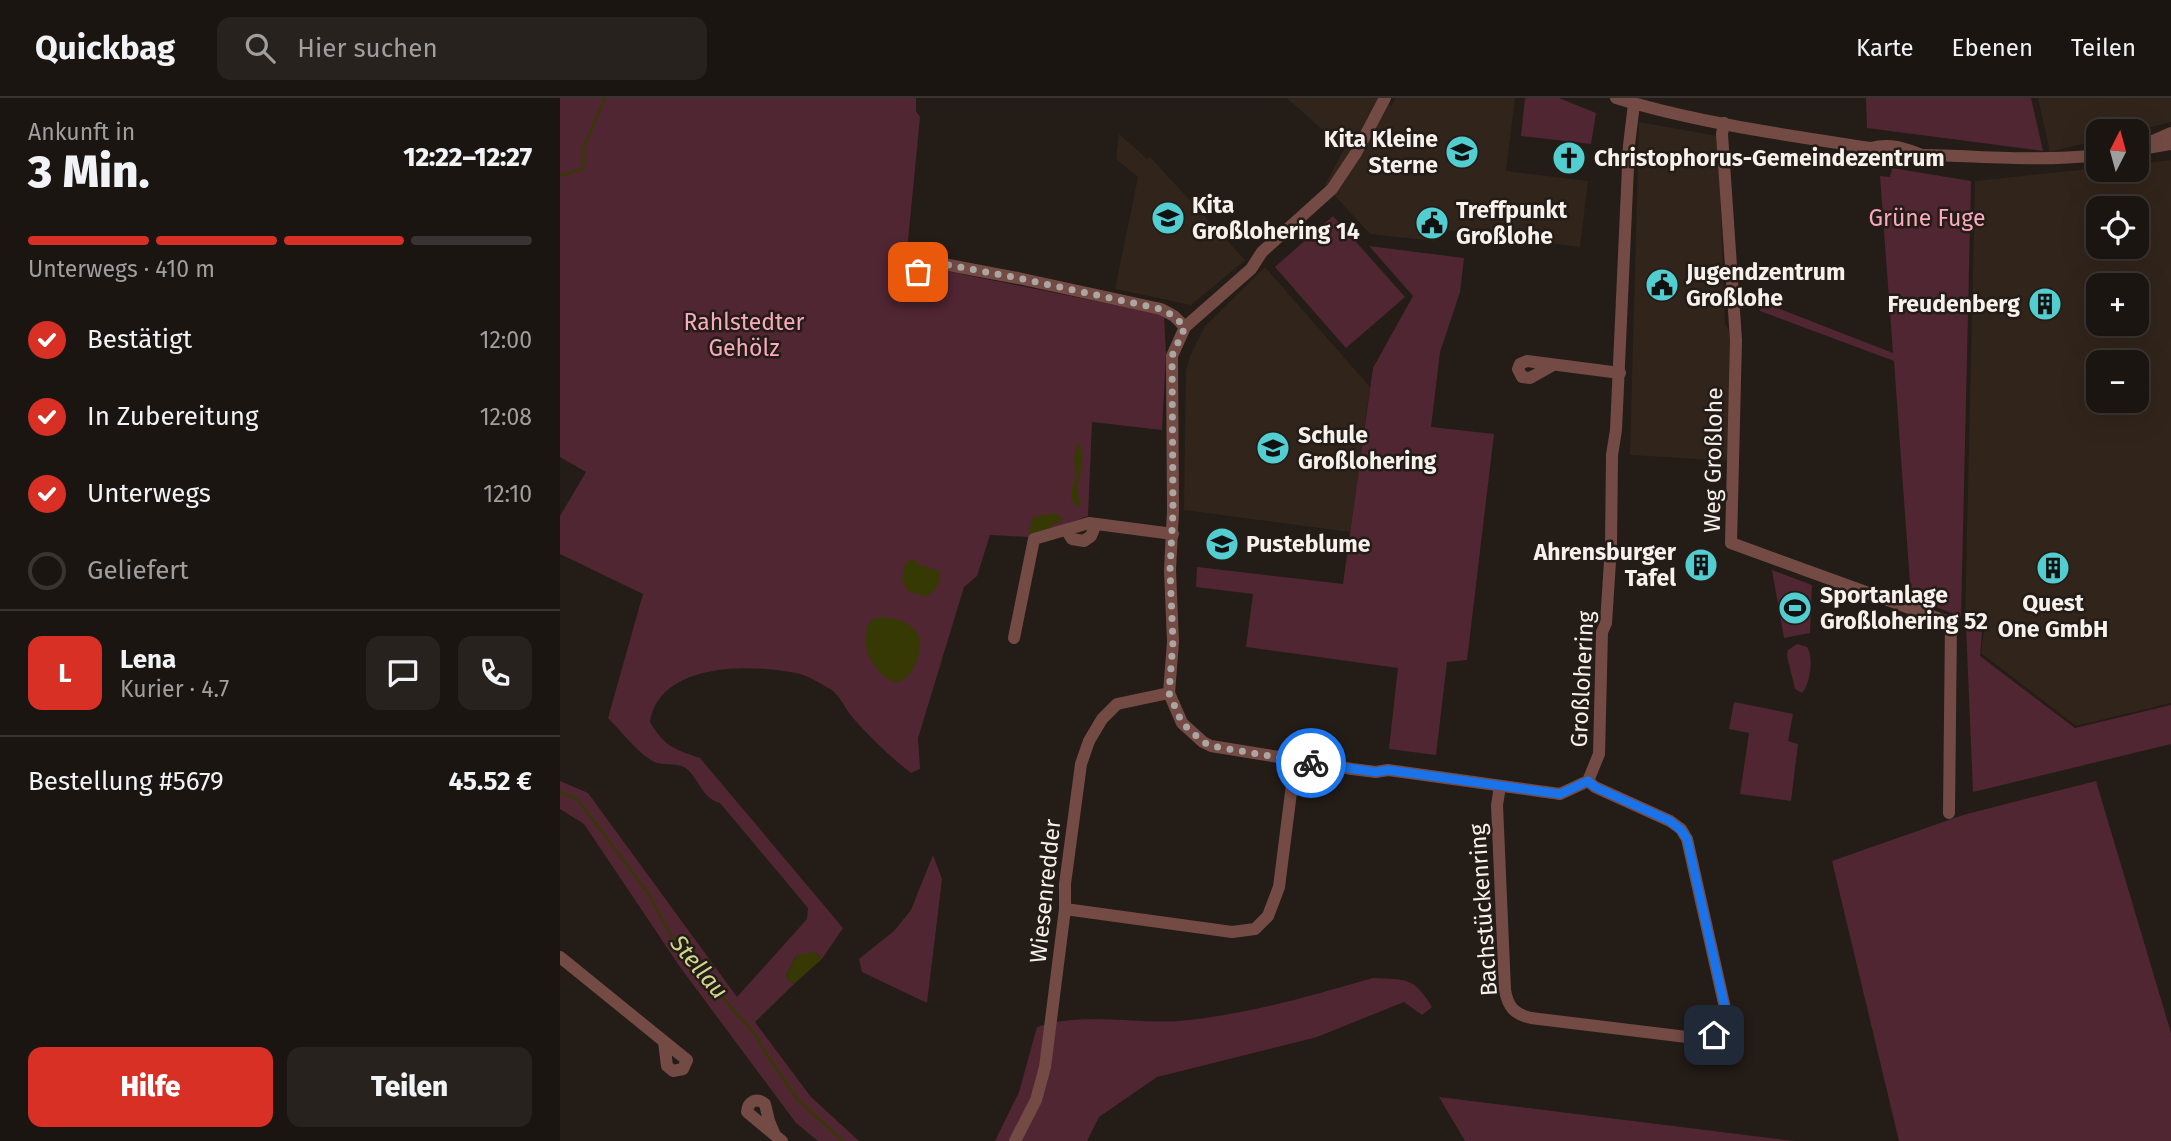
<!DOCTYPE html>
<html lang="de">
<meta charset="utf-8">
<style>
body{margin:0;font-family:"Fira Sans",sans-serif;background:#28221f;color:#f1f3f6;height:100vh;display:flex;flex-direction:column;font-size:26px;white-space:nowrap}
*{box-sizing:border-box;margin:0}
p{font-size:23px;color:#a09f9f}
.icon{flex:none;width:38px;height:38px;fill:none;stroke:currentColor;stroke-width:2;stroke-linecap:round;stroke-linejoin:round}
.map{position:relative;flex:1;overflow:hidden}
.drawer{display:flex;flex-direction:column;background:#1b1511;width:560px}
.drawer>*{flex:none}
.needle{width:46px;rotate:6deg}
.tools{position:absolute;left:1526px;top:21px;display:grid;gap:14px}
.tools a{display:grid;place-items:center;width:63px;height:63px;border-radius:14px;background:#1b1511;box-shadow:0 7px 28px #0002,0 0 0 2px #393431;font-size:35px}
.pin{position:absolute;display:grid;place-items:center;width:60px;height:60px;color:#fff;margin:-30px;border-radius:14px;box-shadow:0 4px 10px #0006}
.courier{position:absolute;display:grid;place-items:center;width:70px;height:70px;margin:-35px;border:5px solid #1a73e8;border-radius:50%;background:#fff;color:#222;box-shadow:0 2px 9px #0007}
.overview em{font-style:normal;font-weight:800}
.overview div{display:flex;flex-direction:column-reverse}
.overview{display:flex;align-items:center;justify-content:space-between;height:119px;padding:0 28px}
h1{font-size:46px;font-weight:800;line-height:52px}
.bar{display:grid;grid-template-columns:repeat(4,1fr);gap:10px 7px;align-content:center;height:84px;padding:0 28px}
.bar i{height:9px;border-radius:5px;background:#393431}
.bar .active{background:#d93025}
.bar p{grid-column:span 4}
.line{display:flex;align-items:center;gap:18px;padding:0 28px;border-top:2px solid #393431}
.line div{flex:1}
.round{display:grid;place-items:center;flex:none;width:74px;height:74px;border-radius:14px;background:#28221f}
ol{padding:0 28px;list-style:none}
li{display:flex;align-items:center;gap:21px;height:77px}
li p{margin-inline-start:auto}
li .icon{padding:7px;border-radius:50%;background:#d93025;color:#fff;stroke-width:4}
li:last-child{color:#a09f9f}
li i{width:38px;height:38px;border:4px solid #393431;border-radius:50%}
.primary-button{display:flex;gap:14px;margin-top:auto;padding:14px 28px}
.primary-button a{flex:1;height:80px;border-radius:14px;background:#d93025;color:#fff;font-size:28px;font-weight:800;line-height:80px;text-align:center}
.primary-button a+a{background:#28221f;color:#f1f3f6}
header{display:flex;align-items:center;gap:42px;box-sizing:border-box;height:98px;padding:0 35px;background:#1b1511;border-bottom:2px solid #393431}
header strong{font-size:33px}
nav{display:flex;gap:38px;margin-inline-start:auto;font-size:24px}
.search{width:490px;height:63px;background:#28221f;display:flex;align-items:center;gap:18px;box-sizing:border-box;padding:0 24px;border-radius:14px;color:#a09f9f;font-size:26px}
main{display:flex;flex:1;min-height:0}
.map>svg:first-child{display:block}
.built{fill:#31241b;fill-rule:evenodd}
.green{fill:#502633}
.water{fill:#363904}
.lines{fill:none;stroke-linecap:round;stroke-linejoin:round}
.stream{stroke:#363904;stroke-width:2.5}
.minor{stroke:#744b44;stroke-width:12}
.done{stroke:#aca6a2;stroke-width:7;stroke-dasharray:0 12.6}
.route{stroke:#1a73e8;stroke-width:9}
.labels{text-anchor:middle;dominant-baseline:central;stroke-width:5;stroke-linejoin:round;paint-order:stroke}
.poi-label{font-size:23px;font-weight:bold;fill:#f6f1ed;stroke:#241c17;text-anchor:start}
.park-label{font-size:23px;fill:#fca9c0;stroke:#241c17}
.street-label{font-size:23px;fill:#f6f1ed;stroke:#241c17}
.water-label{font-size:24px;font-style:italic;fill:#cfd789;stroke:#241c17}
</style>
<header>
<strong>Quickbag</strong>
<div class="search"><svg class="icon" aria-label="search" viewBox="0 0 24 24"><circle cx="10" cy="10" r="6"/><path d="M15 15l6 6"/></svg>Hier suchen</div>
<nav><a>Karte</a><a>Ebenen</a><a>Teilen</a></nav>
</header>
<main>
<section class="drawer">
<div class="overview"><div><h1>3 Min.</h1><p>Ankunft in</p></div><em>12:22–12:27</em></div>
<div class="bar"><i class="active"></i><i class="active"></i><i class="active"></i><i></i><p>Unterwegs · 410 m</p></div>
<ol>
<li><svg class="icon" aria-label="check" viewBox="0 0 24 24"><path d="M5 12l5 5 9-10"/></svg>Bestätigt<p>12:00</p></li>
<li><svg class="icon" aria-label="check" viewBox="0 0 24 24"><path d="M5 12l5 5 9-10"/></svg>In Zubereitung<p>12:08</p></li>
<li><svg class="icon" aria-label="check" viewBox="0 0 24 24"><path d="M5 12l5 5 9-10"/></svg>Unterwegs<p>12:10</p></li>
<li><i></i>Geliefert</li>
</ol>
<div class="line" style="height:126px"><b class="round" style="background:#d93025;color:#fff">L</b><div><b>Lena</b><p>Kurier · 4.7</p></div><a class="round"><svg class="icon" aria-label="chat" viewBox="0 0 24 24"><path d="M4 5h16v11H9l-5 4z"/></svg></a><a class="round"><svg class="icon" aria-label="phone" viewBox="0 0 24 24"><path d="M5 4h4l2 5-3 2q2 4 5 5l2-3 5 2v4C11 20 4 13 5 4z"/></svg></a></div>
<div class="line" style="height:91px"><div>Bestellung #5679</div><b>45.52 €</b></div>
<div class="primary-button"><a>Hilfe</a><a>Teilen</a></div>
</section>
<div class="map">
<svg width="1611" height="1043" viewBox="0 0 1611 1043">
<rect width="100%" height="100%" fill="#241c17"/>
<!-- built -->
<g class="built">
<path d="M727 0H821L831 8 836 0H955L946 73 1028 83 1020 149 877 131 875 143 810 136 765 87 784 51Z"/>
<path d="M1478 0H1611V24L1575 33H1538V42L1490 54Z"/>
<path d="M1079 24 1158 38 1165 226 1174 242 1172 363 1070 357Z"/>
<path d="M559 36 587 61 590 59 685 162 631 207 555 191 578 79 556 61Z"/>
<path d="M1611 62V605L1516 628 1421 555 1424 532 1405 523 1415 83 1538 70V72H1577V66ZM1538 110H1577V149H1538ZM1577 187V226H1538V187ZM1577 264V303H1538V264Z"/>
<path d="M705 169 810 289 790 434 624 412 626 273 630 258 645 228Z"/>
</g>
<!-- green -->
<g class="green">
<path d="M0 0H356V13L360 19 347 153H339L336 172 343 183 357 184 370 172 377 171 604 217 606 256 602 332 532 324 528 418 469 439 430 437 417 478 404 489 358 640 360 671 351 675C330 659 311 640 293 620 285 611 280 597 270 591 260 585 246 577 236 575 190 566 100 564 90 624 104 648 113 651 140 660L283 830 262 861 256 855 236 858 226 878 229 883 235 885 195 924 251 999 299 1043H258L236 1025 120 869 24 726 0 711V683L28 695 177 899 247 821 248 810 160 705C142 700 140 683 127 671 117 663 102 670 91 662 75 652 62 634 48 620L83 496 0 456V418L26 374 0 359Z"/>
<path d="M965 0H999L1036 15 1031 46 961 38Z"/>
<path d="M1306 0H1471L1483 53 1307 30Z"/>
<path d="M1332 70 1411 83 1401 519 1351 499 1334 263 1200 213 1202 204 1333 255 1320 78 1330 79Z"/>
<path d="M773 118 845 199 786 250 715 169Z"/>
<path d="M809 148 904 160 900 194 880 254 871 329 934 336 907 562 887 564 876 657 829 651 838 570 686 549 693 496 636 489 637 469 783 486 813 270 853 198Z"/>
<path d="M1212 472 1252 487 1250 535 1224 540Z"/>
<path d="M1406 527 1422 534 1420 558 1515 630 1611 607V646L1413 694Z"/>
<path d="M1237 546 1247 549C1254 560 1250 586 1242 595L1235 591 1227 558 1228 552Z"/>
<path d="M1174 604 1233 616 1228 643 1238 646 1231 703 1180 696 1189 635 1169 631Z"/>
<path d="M1536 683 1611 935V1043H1339L1272 763 1403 717Z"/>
<path d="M373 757 382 781 367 905 302 874 299 861 334 833 351 812Z"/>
<path d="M813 880C847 882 853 878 872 909L862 917 844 904 757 939 597 979 539 1019 527 1043H435L459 994 477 929C522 914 573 926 620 923 686 917 750 898 813 880Z"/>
<path d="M879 999 1234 1043H905Z"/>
</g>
<!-- water -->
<g class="water">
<path d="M517 344C528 358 519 374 517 390 517 396 519 401 521 407L519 408 515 407 511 400 512 391 516 378 514 361Z"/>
<path d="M494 415 504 421 484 432 468 436 473 419Z"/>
<path d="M353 461 360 467 380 473C381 486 376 492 366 499L348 493 342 482 345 465Z"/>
<path d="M321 519C336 520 358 525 360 544 361 549 358 557 357 561 354 573 347 581 336 585 313 576 296 545 311 522Z"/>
<path d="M251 854 256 855 262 861 235 885 228 883 226 878 236 858Z"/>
</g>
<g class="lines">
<!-- stream -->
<g class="stream">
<path d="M0 78 22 71 24 67 23 50 45 0"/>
<path d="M0 694 18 702 88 795 109 834 128 860 198 940 201 948 237 1001 283 1043"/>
</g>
<!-- minor -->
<g class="minor">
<path d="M825 0 796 55 772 91 702 154 691 171 625 229 612 258 613 413 610 472 613 544 609 595 622 625 643 644 651 648 792 671 816 674 828 672 1000 696 1028 683 1039 656 1042 534 1046 525 1051 448 1052 357 1056 332 1069 47 1074 6"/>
<path d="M1056 0C1138 25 1226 37 1311 50 1330 45 1344 50 1362 57"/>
<path d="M1164 25 1162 36 1176 242 1171 445 1391 525 1389 715"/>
<path d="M1311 50C1329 61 1344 57 1364 57 1423 58 1478 64 1538 57"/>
<path d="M1577 50 1611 35"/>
<path d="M1587 50 1611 46"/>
<circle cx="351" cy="169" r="9"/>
<path d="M360 166 378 165 458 180 601 211 614 218 625 229"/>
<path d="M993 267 970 280 962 279 958 271 960 266 967 263 1060 275"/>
<path d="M506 432 512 441 524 443 531 438 536 426"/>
<path d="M454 540 474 441 529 425 613 436"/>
<path d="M940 688 937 707 945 892C948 909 954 916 971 920L1135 940C1158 936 1163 934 1165 910L1127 741 1121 731 1110 723 1035 689 1028 683"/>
<path d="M505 811 672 834 695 831 708 818 719 789 735 663"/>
<path d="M0 859 127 962 123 971 113 973 107 968 104 944"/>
<path d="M215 1037 209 1023 205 1006C197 999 188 1003 187 1014L222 1043"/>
<path d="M455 1043 476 1002 485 969 505 811V786L521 666 529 643 542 621 557 606 609 595"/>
</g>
</g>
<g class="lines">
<!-- done -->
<path class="done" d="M358 174 359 166 378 165 458 180 601 211 614 218 625 229 612 258 613 413 610 472 613 544 609 595 622 625 643 644 651 648 751 665"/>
<!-- route -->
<path class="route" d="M751 665 816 674 828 672 1000 696 1028 683 1035 689 1110 723 1121 732 1127 741 1165 910 1164 926 1154 937"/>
</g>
<!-- icons -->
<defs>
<symbol id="school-disc" viewBox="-11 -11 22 22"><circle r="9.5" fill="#52cdd0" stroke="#241c17"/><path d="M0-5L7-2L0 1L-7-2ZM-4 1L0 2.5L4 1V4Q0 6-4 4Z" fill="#111"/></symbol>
<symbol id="church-disc" viewBox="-11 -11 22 22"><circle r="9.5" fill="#52cdd0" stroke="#241c17"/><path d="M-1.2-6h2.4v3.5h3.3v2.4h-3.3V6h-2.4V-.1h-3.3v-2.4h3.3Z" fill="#111"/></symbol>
<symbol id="civic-disc" viewBox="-11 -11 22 22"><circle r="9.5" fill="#52cdd0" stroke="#241c17"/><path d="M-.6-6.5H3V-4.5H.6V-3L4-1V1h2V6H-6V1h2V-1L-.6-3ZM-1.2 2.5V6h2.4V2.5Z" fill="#111"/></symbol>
<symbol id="building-disc" viewBox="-11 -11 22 22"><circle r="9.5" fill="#52cdd0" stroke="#241c17"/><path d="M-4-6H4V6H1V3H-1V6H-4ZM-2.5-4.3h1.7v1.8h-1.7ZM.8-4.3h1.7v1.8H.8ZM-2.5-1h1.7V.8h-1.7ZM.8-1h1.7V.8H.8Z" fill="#111"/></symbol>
<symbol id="stadium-disc" viewBox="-11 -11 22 22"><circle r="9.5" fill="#52cdd0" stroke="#241c17"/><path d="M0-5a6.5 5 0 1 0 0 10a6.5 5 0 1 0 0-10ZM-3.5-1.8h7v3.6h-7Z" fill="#111"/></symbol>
</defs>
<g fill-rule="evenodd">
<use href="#school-disc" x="883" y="35" width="38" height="38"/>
<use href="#church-disc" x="990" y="41" width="38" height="38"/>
<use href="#school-disc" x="589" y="101" width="38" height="38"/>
<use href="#civic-disc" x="853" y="106" width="38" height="38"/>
<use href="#civic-disc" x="1083" y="168" width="38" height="38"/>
<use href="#building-disc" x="1466" y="187" width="38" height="38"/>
<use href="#school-disc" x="694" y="331" width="38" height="38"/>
<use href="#school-disc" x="643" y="427" width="38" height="38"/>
<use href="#building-disc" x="1122" y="448" width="38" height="38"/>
<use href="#building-disc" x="1474" y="451" width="38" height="38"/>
<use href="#stadium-disc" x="1216" y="491" width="38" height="38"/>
</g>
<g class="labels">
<!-- poi labels -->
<g class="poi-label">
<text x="878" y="41" text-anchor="end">Kita Kleine<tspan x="878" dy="26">Sterne</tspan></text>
<text x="1034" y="60">Christophorus-Gemeindezentrum</text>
<text x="632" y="107">Kita<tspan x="632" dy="26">Großlohering 14</tspan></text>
<text x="896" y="112">Treffpunkt<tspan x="896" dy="26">Großlohe</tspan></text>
<text x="1126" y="174">Jugendzentrum<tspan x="1126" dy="26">Großlohe</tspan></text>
<text x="1460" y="206" text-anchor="end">Freudenberg</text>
<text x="738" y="337">Schule<tspan x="738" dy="26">Großlohering</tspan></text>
<text x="686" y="446">Pusteblume</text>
<text x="1116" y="454" text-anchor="end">Ahrensburger<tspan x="1116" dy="26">Tafel</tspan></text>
<text x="1260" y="497">Sportanlage<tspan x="1260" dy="26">Großlohering 52</tspan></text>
<text x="1493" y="505" text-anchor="middle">Quest<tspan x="1493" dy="26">One GmbH</tspan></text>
</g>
<!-- park labels -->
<g class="park-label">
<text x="1367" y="120">Grüne Fuge</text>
<text x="184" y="224">Rahlstedter<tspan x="184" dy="26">Gehölz</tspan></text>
</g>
<!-- street labels -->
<g class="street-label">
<text transform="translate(1153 362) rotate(-89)">Weg Großlohe</text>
<text transform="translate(1022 581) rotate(-87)">Großlohering</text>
<text transform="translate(485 793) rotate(-84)">Wiesenredder</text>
<text transform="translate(923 812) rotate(-94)">Bachstückenring</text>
</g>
<!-- water labels -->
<g class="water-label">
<text transform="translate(139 869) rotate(50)">Stellau</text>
</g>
</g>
</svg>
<div class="tools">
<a><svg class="needle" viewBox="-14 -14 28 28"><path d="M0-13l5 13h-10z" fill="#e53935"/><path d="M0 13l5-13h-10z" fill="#a09f9f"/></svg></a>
<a><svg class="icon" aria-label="locate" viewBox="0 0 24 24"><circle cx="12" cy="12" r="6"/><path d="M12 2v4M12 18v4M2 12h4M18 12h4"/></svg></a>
<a>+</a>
<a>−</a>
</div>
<div class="pin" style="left:358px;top:174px;background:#ea580c"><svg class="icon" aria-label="bag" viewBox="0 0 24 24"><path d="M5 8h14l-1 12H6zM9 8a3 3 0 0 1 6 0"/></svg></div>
<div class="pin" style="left:1154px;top:937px;background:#1f2937"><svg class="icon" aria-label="home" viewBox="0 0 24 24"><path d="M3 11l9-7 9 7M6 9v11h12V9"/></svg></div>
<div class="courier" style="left:751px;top:665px"><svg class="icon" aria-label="bike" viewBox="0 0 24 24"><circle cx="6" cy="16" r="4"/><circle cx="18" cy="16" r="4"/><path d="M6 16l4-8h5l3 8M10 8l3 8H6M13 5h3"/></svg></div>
</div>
</main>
